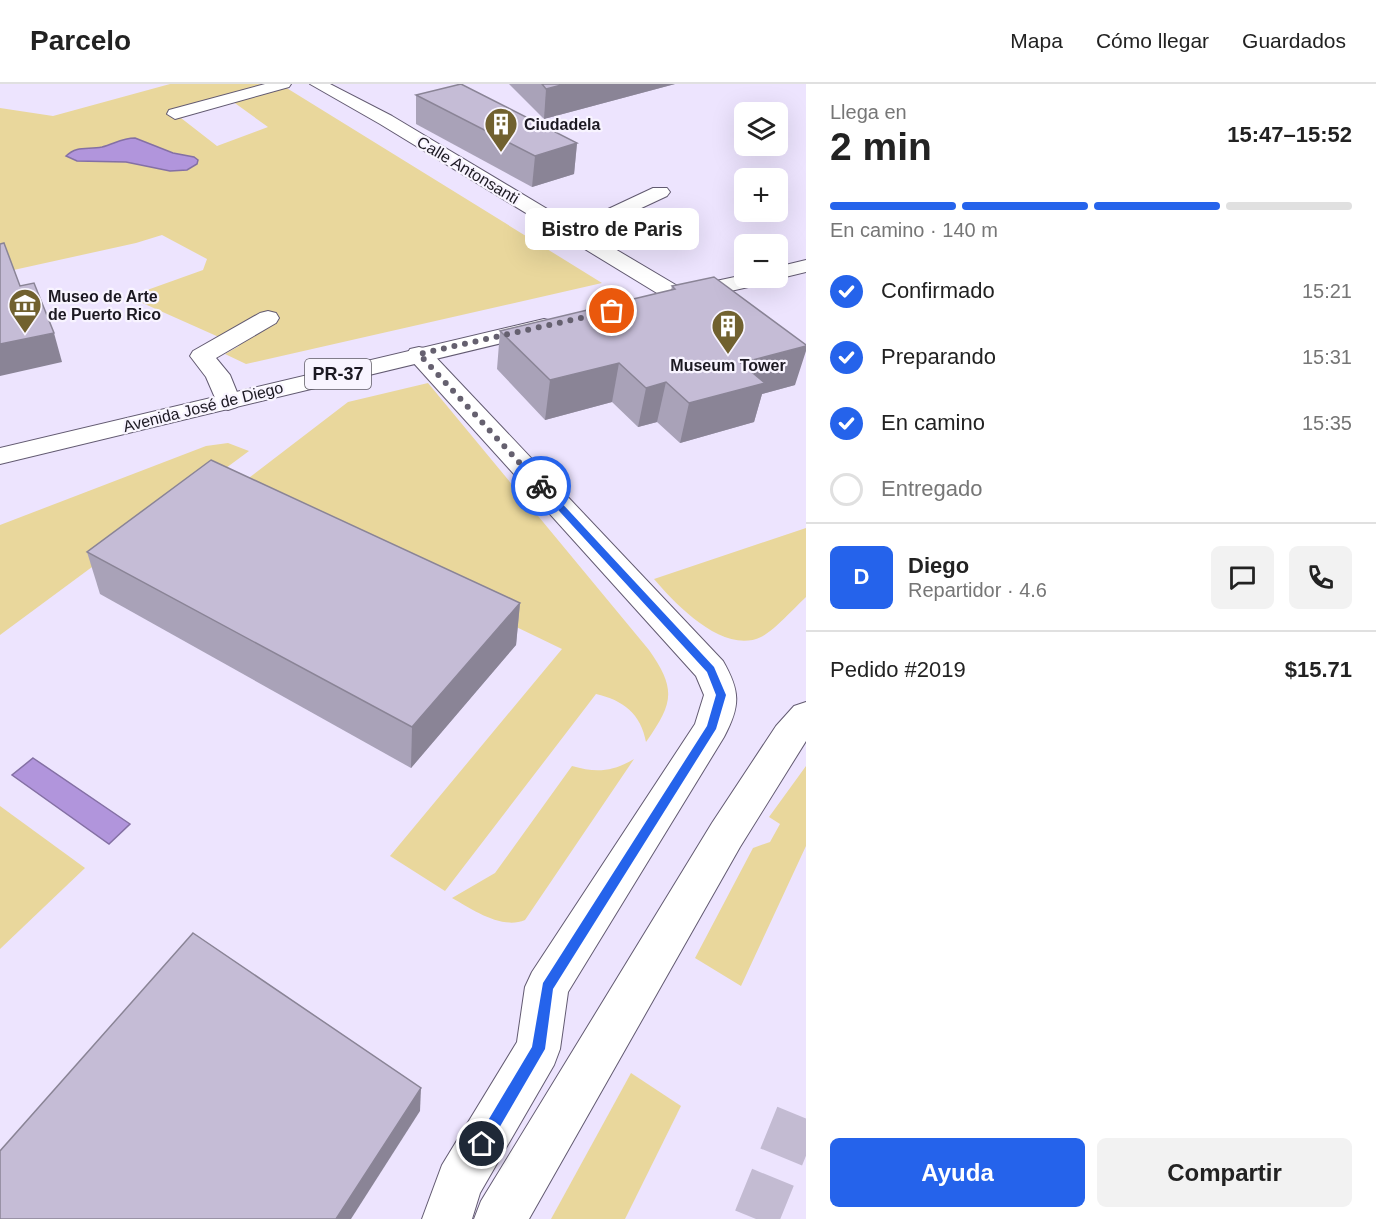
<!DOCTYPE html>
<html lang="es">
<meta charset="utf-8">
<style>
body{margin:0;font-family:Arial,sans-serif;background:#f2f2f2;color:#222;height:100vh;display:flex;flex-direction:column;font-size:22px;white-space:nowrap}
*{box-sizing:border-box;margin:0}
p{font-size:20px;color:#767676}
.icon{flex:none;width:33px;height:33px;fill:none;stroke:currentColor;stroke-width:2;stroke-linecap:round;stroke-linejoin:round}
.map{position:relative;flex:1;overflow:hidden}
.panel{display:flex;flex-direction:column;background:#fff;width:570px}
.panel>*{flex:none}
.controls{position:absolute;left:734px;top:18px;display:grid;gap:12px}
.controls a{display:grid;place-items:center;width:54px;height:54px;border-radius:9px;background:#fff;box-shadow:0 6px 24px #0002;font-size:30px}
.pin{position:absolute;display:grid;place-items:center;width:51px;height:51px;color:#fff;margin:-26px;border:3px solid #fff;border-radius:50%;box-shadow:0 2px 6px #0007}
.courier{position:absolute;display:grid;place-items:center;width:60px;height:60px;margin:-30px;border:4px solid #2563eb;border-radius:50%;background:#fff;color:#222;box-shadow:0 2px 8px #0007}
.bubble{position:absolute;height:42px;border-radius:9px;background:#fff;box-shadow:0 6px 24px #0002;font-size:20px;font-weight:600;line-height:42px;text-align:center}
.head em{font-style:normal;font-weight:600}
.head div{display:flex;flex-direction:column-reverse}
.head{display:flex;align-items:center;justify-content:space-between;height:102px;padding:0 24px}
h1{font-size:39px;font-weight:600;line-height:45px}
.bar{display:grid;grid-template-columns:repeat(4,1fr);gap:9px 6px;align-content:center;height:72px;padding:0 24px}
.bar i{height:8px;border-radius:4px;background:#e0e0e0}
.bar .selected{background:#2563eb}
.bar p{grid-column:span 4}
.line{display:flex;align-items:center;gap:15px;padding:0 24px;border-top:2px solid #e0e0e0}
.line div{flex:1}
.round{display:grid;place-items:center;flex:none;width:63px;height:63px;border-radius:9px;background:#f2f2f2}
ol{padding:0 24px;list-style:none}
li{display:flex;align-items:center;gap:18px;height:66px}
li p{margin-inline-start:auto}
li .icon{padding:6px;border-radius:50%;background:#2563eb;color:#fff;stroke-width:4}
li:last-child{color:#767676}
li i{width:33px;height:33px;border:3px solid #e0e0e0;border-radius:50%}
.cta{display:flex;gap:12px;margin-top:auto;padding:12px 24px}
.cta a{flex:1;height:69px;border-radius:9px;background:#2563eb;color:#fff;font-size:24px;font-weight:600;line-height:69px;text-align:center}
.cta a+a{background:#f2f2f2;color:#222}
header{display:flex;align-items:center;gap:36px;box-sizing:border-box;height:84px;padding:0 30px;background:#fff;border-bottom:2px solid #e0e0e0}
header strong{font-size:28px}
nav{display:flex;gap:33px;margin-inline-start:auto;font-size:21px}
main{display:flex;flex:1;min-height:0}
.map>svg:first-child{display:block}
.green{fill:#e9d79c}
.water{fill:#b195dc;stroke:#8470a4;stroke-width:1.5}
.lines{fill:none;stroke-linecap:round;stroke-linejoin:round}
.highway-tunnel{stroke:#c3bbd2;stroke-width:45;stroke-dasharray:45 22;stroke-linecap:butt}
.minor-casing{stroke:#625a71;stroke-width:2}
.major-casing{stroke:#625a71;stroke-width:2}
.highway-casing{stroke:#625a71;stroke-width:2}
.minor{fill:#fff;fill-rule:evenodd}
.major{fill:#fff;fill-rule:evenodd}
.highway{fill:#fff;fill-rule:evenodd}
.wall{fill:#a9a2b8}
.shaded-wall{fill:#8a8496}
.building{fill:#c5bcd6;stroke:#8a8496;stroke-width:1.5}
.route{fill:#2563eb}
.done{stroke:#65606f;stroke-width:6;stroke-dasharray:0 10.8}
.labels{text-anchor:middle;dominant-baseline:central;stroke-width:4.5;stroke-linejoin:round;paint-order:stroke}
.far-poi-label{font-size:16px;font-weight:bold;fill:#1c1922;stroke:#f8f4ff;text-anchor:start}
.far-street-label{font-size:16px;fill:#1c1922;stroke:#f8f4ff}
.shield{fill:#f8f4ff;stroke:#5e5b64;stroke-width:1.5}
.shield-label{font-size:18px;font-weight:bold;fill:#1c1922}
</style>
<header>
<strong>Parcelo</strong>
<nav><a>Mapa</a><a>Cómo llegar</a><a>Guardados</a></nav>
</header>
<main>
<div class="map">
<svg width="806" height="1135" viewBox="0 0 806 1135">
<rect width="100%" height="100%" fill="#ede4fe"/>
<!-- green -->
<g class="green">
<path d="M170 0H266L172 27 217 62 268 43 232 17 285 3 602 199 246 280 225 270 239 262 138 217 136 210 203 186 207 175 162 151 136 159 0 189V24L53 32Z"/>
<path d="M428 299 649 566C677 606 673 619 646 658 641 630 623 616 596 610L445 807 390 772 562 565 233 406 348 318Z"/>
<path d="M228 359 249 367 0 551V441L206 362Z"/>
<path d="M806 444V513C794 524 775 546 761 553 724 571 676 521 654 495Z"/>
<path d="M634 675 525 836C501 846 472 825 452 814L495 789 572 682C596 689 612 688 634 675Z"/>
<path d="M806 682V762L741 902 695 874 753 764 770 758 780 740 769 733Z"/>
<path d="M0 722 85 784 0 865Z"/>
<path d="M631 989 681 1022 625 1135H551Z"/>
</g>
<!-- water -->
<g class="water">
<path d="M135 54 173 69 194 73 198 76 197 80 187 86 170 87 126 78 77 77 66 72C77 61 88 66 102 63 114 60 122 54 135 54Z"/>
<path d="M33 674 130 740 109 760 12 691Z"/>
</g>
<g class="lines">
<!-- highway-tunnel -->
<path class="highway-tunnel" d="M756 1135 806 1012"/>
<defs>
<g id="minor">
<path d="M265 0H291L289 3 175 35 167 30 169 26Z"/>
<path d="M310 0H330L392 32 574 141 653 104H667L670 108 667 112 588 149 686 207 689 212 686 217 678 219 670 217 380 40Z"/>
<path d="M268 227 276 229 279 234 276 239 216 274 230 291 241 318 237 323 228 326 219 323 206 293 190 272 193 267 260 229Z"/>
<path d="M419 263 428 265 723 577C740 607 741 621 724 653L568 908 560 965 554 981 480 1109 472 1135H422L442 1081 517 958 525 903 532 888 695 640 704 611 696 592 410 275 407 270 410 265Z"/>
</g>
<g id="major">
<path d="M806 176V188L777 195 769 194H777V183Z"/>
<path d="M744 191V194H769L766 199 682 218 674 216 671 211 674 206Z"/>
<path d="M544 235 552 237 556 242 552 247 0 380V364Z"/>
</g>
<path id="highway" d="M806 618V657L740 763 529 1135H474L481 1117 712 739 776 642 794 622Z"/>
</defs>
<!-- minor casing -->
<use href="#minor" class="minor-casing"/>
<!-- major casing -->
<use href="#major" class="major-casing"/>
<!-- highway casing -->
<use href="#highway" class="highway-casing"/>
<!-- minor -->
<use href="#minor" class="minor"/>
<!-- major -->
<use href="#major" class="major"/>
<!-- highway -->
<use href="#highway" class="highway"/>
</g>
<!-- wall -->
<g class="wall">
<path d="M509 0H675L544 35Z"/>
<path d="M416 11 577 59 574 90 532 103 416 40Z"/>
<path d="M672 202 795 301 762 310 754 338 680 359 657 338 638 343 612 318 545 336 497 285 500 247 671 206Z"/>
<path d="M87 468 520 519 516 561 411 684 100 510Z"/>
</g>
<!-- shaded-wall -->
<g class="shaded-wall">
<path d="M565 0H675L544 35 546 5Z"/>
<path d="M577 59 574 90 532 103 535 72Z"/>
<path d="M54 249 62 278 0 292V260Z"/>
<path d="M806 262V267L795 301 762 310 754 338 680 359 689 319 741 279Z"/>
<path d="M619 279 612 318 545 336 550 296Z"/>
<path d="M666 298 657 338 638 343 646 304Z"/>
<path d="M520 519 516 561 411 684 412 643Z"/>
<path d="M421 1004 420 1027 351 1135H336Z"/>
</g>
<!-- building -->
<g class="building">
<path d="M461 0 577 59 535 72 416 11Z"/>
<path d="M542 0H565L546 5Z"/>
<path d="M4 159 20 202 34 199 54 249 0 260V160Z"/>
<path d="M714 193 806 261V262L741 279 765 299 689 319 666 298 646 304 619 279 550 296 500 247 675 205 672 202Z"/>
<path d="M211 376 520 519 412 643 87 468Z"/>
<path d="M193 849 421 1004 336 1135H0V1067Z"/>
</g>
<!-- route -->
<path class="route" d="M538 400H544L714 583 726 611 716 645 553 905 545 965 487 1065 482 1067 477 1065 475 1060 477 1055 532 963 543 899 707 642 716 611 707 588 538 404Z"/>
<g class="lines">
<!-- done -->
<path class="done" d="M541 402 419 270 612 227"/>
</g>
<!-- icons -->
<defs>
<symbol id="building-pin" viewBox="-11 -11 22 30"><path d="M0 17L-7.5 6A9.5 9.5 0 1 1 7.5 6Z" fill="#71612f" stroke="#f8f4ff"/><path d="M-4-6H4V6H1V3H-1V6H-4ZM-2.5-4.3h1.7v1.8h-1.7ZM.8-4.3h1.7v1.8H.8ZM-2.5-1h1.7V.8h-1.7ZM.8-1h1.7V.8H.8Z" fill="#fff"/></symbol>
<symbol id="museum-pin" viewBox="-11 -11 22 30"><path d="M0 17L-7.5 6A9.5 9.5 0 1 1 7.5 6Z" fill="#71612f" stroke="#f8f4ff"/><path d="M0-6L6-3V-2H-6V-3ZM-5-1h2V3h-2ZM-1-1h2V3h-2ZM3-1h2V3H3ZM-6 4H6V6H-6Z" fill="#fff"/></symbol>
</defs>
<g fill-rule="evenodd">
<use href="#building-pin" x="482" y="21" width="38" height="52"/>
<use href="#museum-pin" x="6" y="202" width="38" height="52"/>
<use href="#building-pin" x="709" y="223" width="38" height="52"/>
</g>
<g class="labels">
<!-- far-poi labels -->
<g class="far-poi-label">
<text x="524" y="40">Ciudadela</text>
<text x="48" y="212">Museo de Arte<tspan x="48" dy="18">de Puerto Rico</tspan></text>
<text x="728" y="281" text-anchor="middle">Museum Tower</text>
</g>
<!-- far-street labels -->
<g class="far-street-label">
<text transform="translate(468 86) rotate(31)">Calle Antonsanti</text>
<text transform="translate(203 323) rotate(-14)">Avenida José de Diego</text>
</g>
<!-- shield labels -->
<rect class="shield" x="305" y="275" width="66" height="30" rx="4.5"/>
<g class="shield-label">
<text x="338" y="290">PR-37</text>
</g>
</g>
</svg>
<div class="controls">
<a><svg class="icon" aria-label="layers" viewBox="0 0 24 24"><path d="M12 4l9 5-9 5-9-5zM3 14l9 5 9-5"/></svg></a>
<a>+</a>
<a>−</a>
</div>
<div class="pin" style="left:612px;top:227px;background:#ea580c"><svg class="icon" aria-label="bag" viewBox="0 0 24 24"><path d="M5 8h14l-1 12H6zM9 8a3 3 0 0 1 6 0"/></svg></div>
<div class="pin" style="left:482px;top:1060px;background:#1f2937"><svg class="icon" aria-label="home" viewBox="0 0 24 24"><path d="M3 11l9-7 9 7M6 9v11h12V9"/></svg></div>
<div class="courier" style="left:541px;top:402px"><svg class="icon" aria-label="bike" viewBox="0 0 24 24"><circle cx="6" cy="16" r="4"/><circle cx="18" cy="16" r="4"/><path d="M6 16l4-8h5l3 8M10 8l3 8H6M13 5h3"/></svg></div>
<div class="bubble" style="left:525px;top:124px;width:174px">Bistro de Paris</div>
</div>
<section class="panel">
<div class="head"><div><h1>2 min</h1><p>Llega en</p></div><em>15:47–15:52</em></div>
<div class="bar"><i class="selected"></i><i class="selected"></i><i class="selected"></i><i></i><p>En camino · 140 m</p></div>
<ol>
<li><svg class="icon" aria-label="check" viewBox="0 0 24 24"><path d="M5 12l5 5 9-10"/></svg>Confirmado<p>15:21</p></li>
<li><svg class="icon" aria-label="check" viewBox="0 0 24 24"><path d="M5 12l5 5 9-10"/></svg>Preparando<p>15:31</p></li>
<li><svg class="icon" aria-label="check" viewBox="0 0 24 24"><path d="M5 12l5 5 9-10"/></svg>En camino<p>15:35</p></li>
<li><i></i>Entregado</li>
</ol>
<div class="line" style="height:108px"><b class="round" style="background:#2563eb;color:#fff">D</b><div><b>Diego</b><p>Repartidor · 4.6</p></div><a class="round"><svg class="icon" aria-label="chat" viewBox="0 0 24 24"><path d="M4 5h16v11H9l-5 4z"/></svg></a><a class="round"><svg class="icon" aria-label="phone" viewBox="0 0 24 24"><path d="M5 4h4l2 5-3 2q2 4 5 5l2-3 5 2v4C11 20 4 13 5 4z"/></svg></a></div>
<div class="line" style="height:78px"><div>Pedido #2019</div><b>$15.71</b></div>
<div class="cta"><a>Ayuda</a><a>Compartir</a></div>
</section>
</main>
